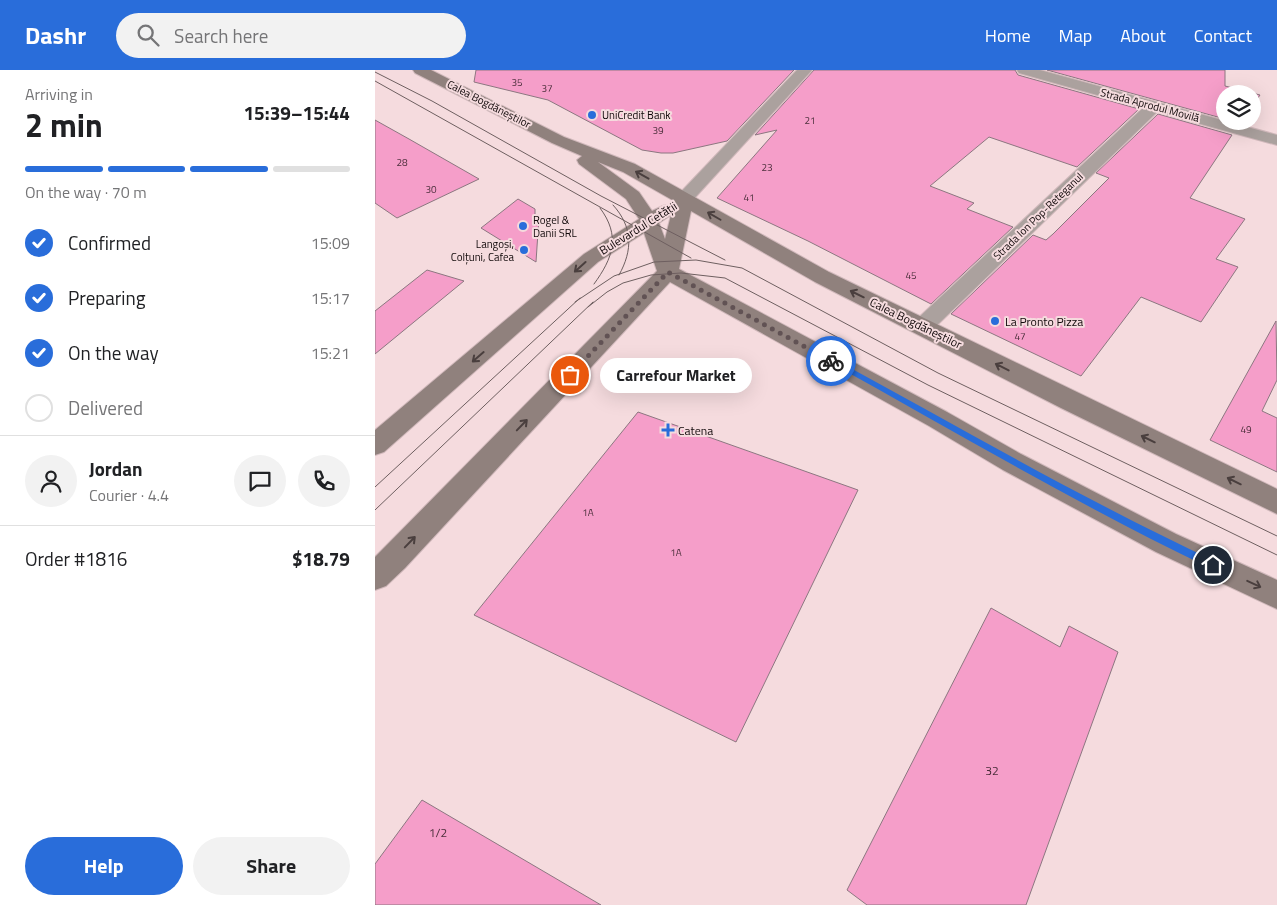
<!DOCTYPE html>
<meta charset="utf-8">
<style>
body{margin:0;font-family:"Titillium Web",sans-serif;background:#f2f2f2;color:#202124;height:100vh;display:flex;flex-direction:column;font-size:19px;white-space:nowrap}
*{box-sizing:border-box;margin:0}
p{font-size:16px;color:#757577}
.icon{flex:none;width:28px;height:28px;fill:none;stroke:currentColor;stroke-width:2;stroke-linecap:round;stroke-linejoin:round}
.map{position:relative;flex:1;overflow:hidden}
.side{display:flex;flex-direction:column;background:#fff;width:375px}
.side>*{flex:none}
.fabs{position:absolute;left:841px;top:15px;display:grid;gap:10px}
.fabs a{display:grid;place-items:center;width:45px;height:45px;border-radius:50%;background:#fff;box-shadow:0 5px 20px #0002;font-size:25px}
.pin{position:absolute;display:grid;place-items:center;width:42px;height:42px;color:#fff;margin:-21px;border:2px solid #fff;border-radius:50%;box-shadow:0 1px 5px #0007}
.courier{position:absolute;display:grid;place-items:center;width:50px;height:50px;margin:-25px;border:4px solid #296dda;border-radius:50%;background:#fff;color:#222;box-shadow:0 1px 6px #0007}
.bubble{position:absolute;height:35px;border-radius:18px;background:#fff;box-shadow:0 5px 20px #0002;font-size:16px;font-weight:700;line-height:35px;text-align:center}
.overview em{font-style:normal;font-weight:700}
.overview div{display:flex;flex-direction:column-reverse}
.overview{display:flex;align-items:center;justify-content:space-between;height:85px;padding:0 25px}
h1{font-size:32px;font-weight:700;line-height:38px}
.bar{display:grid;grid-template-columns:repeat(4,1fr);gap:8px 5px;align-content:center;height:60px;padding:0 25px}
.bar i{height:6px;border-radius:4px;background:#e0e0e0}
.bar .current{background:#296dda}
.bar p{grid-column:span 4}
.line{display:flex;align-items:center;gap:12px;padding:0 25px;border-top:1px solid #e0e0e0}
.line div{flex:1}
.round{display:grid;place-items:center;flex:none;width:52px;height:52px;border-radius:26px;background:#f2f2f2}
ol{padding:0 25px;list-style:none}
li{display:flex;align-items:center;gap:15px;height:55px}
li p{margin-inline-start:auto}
li .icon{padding:5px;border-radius:50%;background:#296dda;color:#fff;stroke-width:4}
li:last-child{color:#757577}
li i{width:28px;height:28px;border:2px solid #e0e0e0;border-radius:50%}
.cta{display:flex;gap:10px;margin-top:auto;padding:10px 25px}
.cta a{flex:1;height:58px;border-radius:30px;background:#296dda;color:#fff;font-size:20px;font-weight:700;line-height:58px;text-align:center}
.cta a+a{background:#f2f2f2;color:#202124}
header{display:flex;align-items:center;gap:30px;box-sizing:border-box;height:70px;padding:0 25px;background:#296dda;color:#fff}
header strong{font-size:24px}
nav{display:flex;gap:28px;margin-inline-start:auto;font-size:18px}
.search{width:350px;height:45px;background:#f2f2f2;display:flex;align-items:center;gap:12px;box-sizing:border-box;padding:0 18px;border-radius:28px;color:#757577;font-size:19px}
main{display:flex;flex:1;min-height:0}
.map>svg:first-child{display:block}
.building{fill:#f59ec9;stroke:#8c7780}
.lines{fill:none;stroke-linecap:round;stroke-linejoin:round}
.minor-casing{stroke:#d1b9bc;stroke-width:2}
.tertiary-casing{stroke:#d1b9bc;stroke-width:2}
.secondary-casing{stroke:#d1b9bc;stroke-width:2}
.minor{fill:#aba19e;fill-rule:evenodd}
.tertiary{fill:#aba19e;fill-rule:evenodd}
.secondary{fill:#90817d;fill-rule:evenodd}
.tram{stroke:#6e5f60;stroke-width:1}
.oneway{stroke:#4a3f3e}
.route{fill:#296dda}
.done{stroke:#615254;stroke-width:5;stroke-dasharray:0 9}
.poi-dot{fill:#296dda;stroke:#f5dbde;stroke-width:2}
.labels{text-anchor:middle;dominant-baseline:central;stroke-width:4;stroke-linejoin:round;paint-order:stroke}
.number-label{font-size:10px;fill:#4a2e3a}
.far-street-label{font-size:11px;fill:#11090a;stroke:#f5dbde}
.far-poi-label{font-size:11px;fill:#11090a;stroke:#f5dbde;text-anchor:start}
.street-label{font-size:12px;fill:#11090a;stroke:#f5dbde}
.poi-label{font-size:12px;fill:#11090a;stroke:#f5dbde;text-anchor:start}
.near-number-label{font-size:12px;fill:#4a2e3a}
</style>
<header>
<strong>Dashr</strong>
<div class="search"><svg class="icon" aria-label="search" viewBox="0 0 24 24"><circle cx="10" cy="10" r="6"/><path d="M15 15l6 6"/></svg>Search here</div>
<nav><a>Home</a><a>Map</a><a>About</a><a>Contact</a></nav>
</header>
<main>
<section class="side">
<div class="overview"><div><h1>2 min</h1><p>Arriving in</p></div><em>15:39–15:44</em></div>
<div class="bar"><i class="current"></i><i class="current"></i><i class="current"></i><i></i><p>On the way · 70 m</p></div>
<ol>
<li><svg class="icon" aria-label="check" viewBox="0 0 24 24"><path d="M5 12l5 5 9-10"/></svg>Confirmed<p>15:09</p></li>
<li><svg class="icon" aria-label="check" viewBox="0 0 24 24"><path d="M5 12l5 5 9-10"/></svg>Preparing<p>15:17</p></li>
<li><svg class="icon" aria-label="check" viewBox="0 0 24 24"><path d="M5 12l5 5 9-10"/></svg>On the way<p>15:21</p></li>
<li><i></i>Delivered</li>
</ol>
<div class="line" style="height:90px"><a class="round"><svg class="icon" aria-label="person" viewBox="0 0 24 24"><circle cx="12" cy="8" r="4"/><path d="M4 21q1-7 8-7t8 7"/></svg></a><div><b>Jordan</b><p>Courier · 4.4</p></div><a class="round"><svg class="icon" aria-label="chat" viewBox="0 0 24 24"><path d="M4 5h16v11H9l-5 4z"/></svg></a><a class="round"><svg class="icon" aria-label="phone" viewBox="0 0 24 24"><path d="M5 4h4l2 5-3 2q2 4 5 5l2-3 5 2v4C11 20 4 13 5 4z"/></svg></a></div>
<div class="line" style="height:65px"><div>Order #1816</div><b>$18.79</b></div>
<div class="cta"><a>Help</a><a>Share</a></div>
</section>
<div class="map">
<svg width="902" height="835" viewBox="0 0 902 835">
<rect width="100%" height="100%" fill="#f5dbde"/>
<!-- building -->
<g class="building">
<path d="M101 0H419L352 71 298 83H286L267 80 173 30 99 12Z"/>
<path d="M439 0H640L643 5 764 39 702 97 614 67 555 116 599 133 592 139 638 157 556 234 433 171 342 128 402 60 380 65Z"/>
<path d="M672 0H850V16L885 25 878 35V24H850V49Z"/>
<path d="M783 44 857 65 815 128 870 149 841 189 863 197 826 252 766 227 706 306 576 244 658 165 671 170 678 164 734 108 721 103Z"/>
<path d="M0 50 34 69 104 109 22 148 0 133Z"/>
<path d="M143 129 160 139V145L164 147 161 192 106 158Z"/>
<path d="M52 200 89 211 0 284V241Z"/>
<path d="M901 251 902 310 887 341 902 348V402L835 370Z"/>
<path d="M263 342 483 420 361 672 99 545Z"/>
<path d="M616 538 685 577 694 556 743 582 651 835H492L472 820Z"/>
<path d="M47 730 226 835H0V794Z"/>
</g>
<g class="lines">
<defs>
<path id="minor" d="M642 0H665L902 65V75L782 42 556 261 548 264 540 261 537 256 540 251 768 38 644 3Z"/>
<path id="tertiary" d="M422 0H437L315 133 309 134 303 133 300 129 303 125Z"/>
<path id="secondary" d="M38 0H56L189 67 260 94 454 202 902 419V444L686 338 440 212 316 141 304 199 572 342 646 384 801 464 902 510V539L781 482 628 400 554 356 295 212 30 498 11 516 0 520V487L282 201 269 163 223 192 9 382 0 385V360L209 184 264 149 251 129 204 94 202 90 207 86 177 73 40 3ZM223 92 248 102 299 131 298 139 290 135 277 141 264 122ZM296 145 290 169 284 153Z"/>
</defs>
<!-- minor casing -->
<use href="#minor" class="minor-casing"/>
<!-- tertiary casing -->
<use href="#tertiary" class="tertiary-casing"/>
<!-- secondary casing -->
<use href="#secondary" class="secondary-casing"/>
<!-- minor -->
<use href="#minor" class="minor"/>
<!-- tertiary -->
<use href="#tertiary" class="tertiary"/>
<!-- secondary -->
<use href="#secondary" class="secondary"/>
<!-- tram -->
<g class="tram">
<path d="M0 2 57 31 226 126 350 190"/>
<path d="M0 11 316 188"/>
<path d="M238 135C258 157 258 180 244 205"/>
<path d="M219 214C238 188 246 166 225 138"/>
<path d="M200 232 239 206 279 192 321 190 367 198 563 303 902 466"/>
<path d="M213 237 232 222 248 213 276 205 306 203 350 208 553 315 902 485"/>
<path d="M0 417 205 228"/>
<path d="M0 440 218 232"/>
</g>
</g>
<!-- one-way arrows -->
<defs><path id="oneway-shaft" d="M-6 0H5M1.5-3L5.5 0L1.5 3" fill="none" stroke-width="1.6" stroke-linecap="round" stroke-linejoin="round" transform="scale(1.25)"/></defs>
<g class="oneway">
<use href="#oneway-shaft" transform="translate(267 105) rotate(-151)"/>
<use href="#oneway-shaft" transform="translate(339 146) rotate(-150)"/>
<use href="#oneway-shaft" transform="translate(205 197) rotate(138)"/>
<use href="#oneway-shaft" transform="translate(482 224) rotate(-154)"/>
<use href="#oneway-shaft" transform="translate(103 287) rotate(139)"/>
<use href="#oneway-shaft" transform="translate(627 297) rotate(-153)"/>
<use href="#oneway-shaft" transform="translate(147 355) rotate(-46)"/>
<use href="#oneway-shaft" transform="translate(773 369) rotate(-154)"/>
<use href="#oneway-shaft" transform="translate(859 411) rotate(-154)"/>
<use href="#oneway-shaft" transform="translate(35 472) rotate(-46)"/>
<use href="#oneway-shaft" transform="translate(879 514) rotate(25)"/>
</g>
<!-- route -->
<path class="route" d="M454 289H459C586 358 711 431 842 492V498H835C705 436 581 362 454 292Z"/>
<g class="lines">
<!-- done -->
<path class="done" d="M195 305 293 202 456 291"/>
</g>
<!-- markers -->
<g class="poi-dot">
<circle cx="217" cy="45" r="5"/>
<circle cx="148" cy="156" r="5"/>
<circle cx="149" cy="180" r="5"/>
<circle cx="620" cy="251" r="5"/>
<path d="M290.5 352.5h5v5h5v5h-5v5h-5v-5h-5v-5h5z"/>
</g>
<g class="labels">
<!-- number labels -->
<g class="number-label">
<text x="142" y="12">35</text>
<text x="172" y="18">37</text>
<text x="435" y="50">21</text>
<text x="283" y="60">39</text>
<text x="27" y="92">28</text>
<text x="392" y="97">23</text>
<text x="56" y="119">30</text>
<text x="374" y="127">41</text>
<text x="536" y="205">45</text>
<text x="645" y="266">47</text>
<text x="871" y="359">49</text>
<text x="213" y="442">1A</text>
<text x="301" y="482">1A</text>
</g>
<!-- far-street labels -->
<g class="far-street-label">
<text transform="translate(114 34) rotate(27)">Calea Bogdăneștilor</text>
<text transform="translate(775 35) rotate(15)">Strada Aprodul Movilă</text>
<text transform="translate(663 146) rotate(-44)">Strada Ion Pop-Reteganul</text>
</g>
<!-- far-poi labels -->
<g class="far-poi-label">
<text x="227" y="45">UniCredit Bank</text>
<text x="158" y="150">Rogel &amp;<tspan x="158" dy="13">Danii SRL</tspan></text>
<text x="139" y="174" text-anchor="end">Langoși,<tspan x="139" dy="13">Colțuni, Cafea</tspan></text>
</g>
<!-- street labels -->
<g class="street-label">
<text transform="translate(263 158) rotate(-32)">Bulevardul Cetății</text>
<text transform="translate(541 253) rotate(26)">Calea Bogdăneștilor</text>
</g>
<!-- poi labels -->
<g class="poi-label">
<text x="630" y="251">La Pronto Pizza</text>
<text x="303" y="360">Catena</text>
</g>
<!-- near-number labels -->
<g class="near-number-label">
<text x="617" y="700">32</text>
<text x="63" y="762">1/2</text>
</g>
</g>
</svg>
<div class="fabs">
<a><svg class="icon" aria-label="layers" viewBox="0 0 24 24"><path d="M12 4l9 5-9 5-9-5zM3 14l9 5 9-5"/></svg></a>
</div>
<div class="pin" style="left:195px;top:305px;background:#ea580c"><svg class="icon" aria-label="bag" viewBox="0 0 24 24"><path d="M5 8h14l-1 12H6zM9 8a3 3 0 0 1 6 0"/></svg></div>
<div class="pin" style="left:838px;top:495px;background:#1f2937"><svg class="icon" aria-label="home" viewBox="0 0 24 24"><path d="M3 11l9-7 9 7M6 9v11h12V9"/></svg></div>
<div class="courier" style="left:456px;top:291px"><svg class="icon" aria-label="bike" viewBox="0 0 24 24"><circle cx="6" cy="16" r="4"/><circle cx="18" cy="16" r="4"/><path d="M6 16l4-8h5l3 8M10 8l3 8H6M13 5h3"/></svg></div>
<div class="bubble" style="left:225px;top:288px;width:152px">Carrefour Market</div>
</div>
</main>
